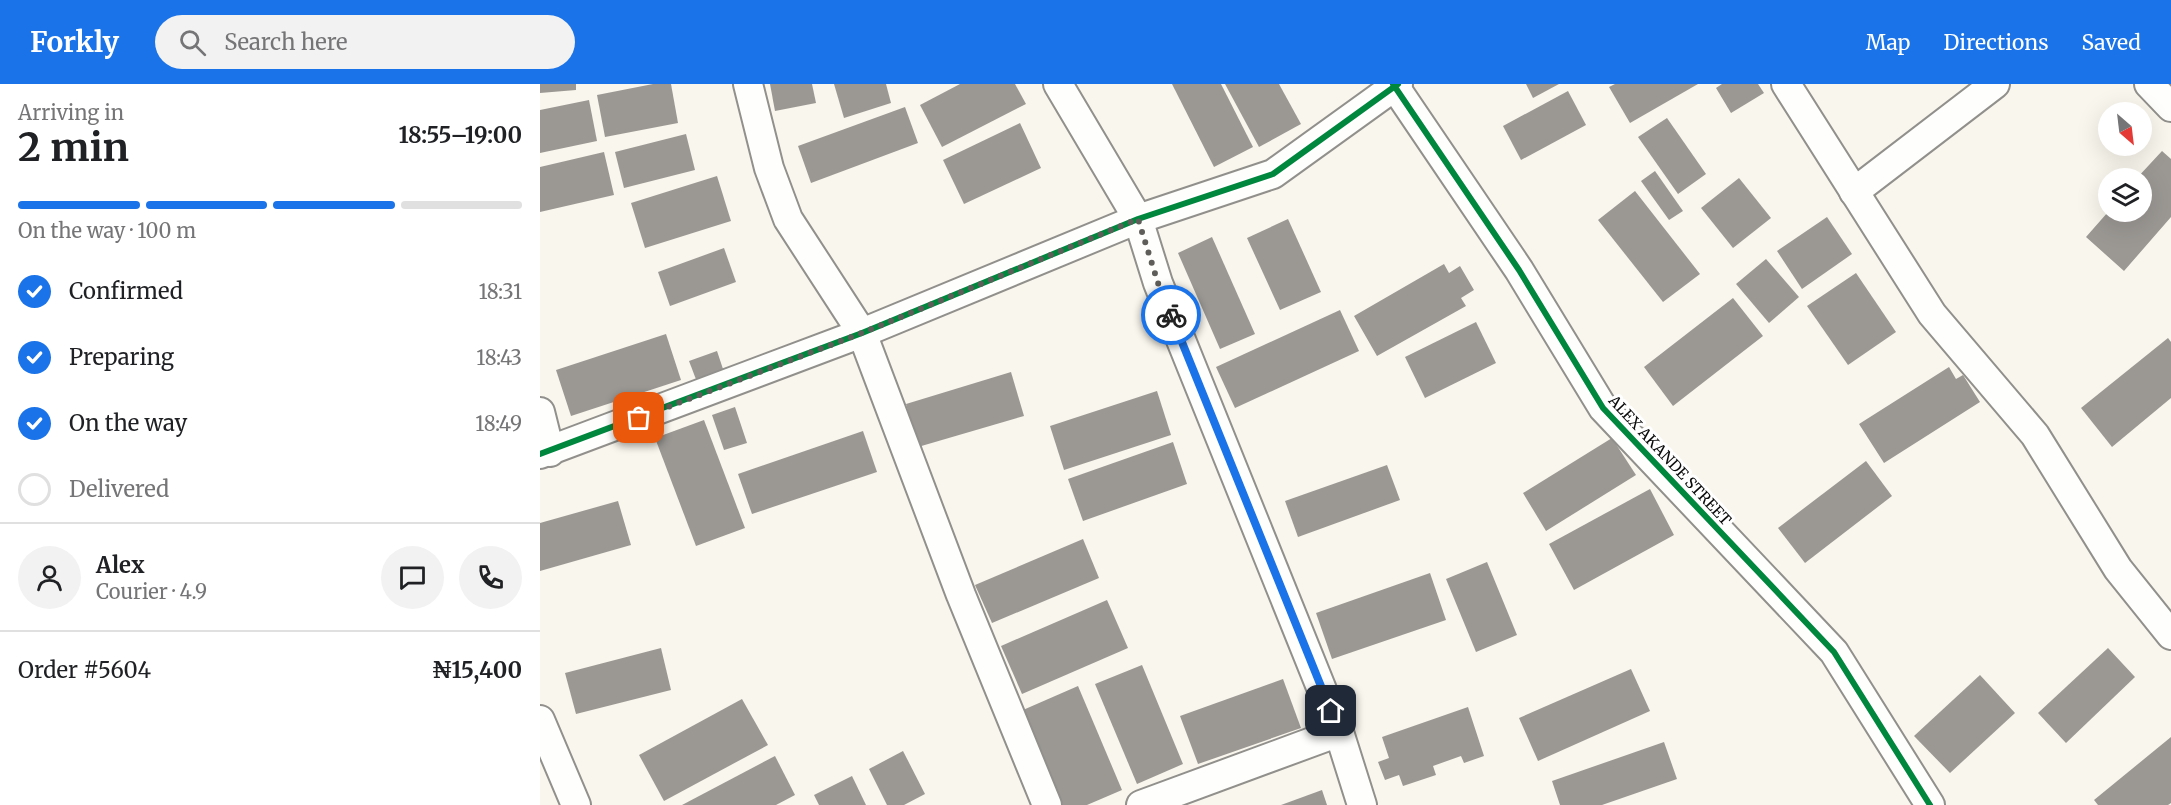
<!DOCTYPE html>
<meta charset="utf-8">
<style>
body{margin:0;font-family:Merriweather,serif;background:#f2f2f2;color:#202124;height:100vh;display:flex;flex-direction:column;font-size:22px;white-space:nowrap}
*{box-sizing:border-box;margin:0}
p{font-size:20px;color:#757577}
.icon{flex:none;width:33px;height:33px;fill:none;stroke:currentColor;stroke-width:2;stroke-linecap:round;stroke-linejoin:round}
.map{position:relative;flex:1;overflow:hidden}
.drawer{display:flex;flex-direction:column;background:#fff;width:540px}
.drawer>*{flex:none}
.needle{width:39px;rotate:152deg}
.buttons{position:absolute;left:1558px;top:18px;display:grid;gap:12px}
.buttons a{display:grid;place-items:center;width:54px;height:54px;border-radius:50%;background:#fff;box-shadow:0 6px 24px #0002;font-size:30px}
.pin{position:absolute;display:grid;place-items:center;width:51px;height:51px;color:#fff;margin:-26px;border-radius:12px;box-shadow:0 3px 9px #0006}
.courier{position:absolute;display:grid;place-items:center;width:60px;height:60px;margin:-30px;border:4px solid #1a73e8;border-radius:50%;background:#fff;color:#222;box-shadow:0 2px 8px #0007}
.head em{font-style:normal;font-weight:700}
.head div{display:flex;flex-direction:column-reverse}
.head{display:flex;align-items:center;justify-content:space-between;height:102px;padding:0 18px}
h1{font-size:39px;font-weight:700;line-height:45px}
.bar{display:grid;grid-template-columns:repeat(4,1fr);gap:9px 6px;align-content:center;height:72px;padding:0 18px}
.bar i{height:8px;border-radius:4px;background:#e0e0e0}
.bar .selected{background:#1a73e8}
.bar p{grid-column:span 4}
.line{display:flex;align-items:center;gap:15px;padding:0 18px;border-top:2px solid #e0e0e0}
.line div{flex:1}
.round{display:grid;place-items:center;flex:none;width:63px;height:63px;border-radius:32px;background:#f2f2f2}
ol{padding:0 18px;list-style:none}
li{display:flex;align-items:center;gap:18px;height:66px}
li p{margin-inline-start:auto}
li .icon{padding:6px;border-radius:50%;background:#1a73e8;color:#fff;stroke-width:4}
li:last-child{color:#757577}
li i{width:33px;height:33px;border:3px solid #e0e0e0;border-radius:50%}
header{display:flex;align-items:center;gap:36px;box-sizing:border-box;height:84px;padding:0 30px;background:#1a73e8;color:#fff}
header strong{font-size:28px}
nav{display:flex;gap:33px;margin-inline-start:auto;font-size:21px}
.search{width:420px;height:54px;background:#f2f2f2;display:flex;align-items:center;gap:15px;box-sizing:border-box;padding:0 21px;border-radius:33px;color:#757577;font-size:22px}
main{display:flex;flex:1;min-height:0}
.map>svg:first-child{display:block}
.building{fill:#9b9894}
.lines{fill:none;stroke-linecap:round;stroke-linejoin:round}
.minor-casing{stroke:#92908c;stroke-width:32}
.minor{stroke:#fefefc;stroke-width:28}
.cycleway-casing{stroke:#fff;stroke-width:10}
.cycleway{stroke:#00873e;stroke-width:6}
.done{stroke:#5e5d59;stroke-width:6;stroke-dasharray:0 10.8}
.route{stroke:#1a73e8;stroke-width:8}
.labels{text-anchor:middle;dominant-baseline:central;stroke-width:6;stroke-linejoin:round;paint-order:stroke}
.street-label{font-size:15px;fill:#0a0a0a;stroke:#fff}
</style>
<header>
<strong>Forkly</strong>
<div class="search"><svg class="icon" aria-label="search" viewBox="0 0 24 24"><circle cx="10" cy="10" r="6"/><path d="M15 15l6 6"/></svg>Search here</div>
<nav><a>Map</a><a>Directions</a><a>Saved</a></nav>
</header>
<main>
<section class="drawer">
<div class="head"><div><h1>2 min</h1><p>Arriving in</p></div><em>18:55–19:00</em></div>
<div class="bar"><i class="selected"></i><i class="selected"></i><i class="selected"></i><i></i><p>On the way · 100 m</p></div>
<ol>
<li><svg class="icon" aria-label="check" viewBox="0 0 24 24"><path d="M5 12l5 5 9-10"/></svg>Confirmed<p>18:31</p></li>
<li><svg class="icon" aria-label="check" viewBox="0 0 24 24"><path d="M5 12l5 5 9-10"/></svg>Preparing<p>18:43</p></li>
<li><svg class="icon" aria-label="check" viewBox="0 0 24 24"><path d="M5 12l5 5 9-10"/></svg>On the way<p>18:49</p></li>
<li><i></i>Delivered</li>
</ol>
<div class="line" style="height:108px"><a class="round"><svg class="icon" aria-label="person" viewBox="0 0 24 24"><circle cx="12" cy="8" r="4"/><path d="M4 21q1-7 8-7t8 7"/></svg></a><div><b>Alex</b><p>Courier · 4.9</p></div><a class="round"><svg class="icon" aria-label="chat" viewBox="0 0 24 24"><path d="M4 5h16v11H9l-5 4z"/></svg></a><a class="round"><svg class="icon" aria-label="phone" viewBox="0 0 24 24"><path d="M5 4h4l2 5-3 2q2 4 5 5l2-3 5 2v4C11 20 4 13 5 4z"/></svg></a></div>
<div class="line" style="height:78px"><div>Order #5604</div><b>₦15,400</b></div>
</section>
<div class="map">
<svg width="1631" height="721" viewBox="0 0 1631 721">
<rect width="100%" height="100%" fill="#f9f6ed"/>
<!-- building -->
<g class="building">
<path d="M0 0H36V6L0 9Z"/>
<path d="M113 0H131L138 39 65 53 57 11Z"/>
<path d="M230 0H272L276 19 235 27Z"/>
<path d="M294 0H346L351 19 304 34Z"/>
<path d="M420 0H475L486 20 402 63 380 21Z"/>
<path d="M632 0H681L713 63 674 83Z"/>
<path d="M685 0H739L761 40 719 63Z"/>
<path d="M986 0H1019L993 14Z"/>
<path d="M1075 0H1158L1090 39 1069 3Z"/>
<path d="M1182 0H1218L1224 9 1191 29 1176 4Z"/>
<path d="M1028 7 1046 41 981 76 963 42Z"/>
<path d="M49 16 57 57 0 69V26Z"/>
<path d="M365 23 378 59 271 99 258 62Z"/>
<path d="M1127 34 1166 90 1138 110 1098 53Z"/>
<path d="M480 39 501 84 424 120 403 76Z"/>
<path d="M146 50 155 86 84 104 75 68Z"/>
<path d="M1622 67 1631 75V133L1584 187 1546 153 1568 128H1602V94H1597Z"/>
<path d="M64 68 74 111 0 128V83Z"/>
<path d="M1115 87 1143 127 1129 136 1101 97Z"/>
<path d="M177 92 191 137 105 164 91 119Z"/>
<path d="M1199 94 1231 134 1193 164 1161 124Z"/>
<path d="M1095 107 1160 190 1123 218 1058 136Z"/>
<path d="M1287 133 1312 170 1262 205 1237 167Z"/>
<path d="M748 135 781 208 740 226 707 154Z"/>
<path d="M672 153 715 250 680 265 638 169Z"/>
<path d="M184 164 196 198 130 222 118 188Z"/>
<path d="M1226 175 1259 213 1229 239 1196 200Z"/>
<path d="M904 180 909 189 920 182 934 206 921 214 926 222 837 272 814 232Z"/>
<path d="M1316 189 1356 248 1308 281 1267 222Z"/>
<path d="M1193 214 1223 252 1133 322 1104 283Z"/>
<path d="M800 226 819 267 695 324 676 283Z"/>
<path d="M936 238 956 279 885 314 865 273Z"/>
<path d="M126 250 141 296 31 332 16 286Z"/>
<path d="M1628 254 1631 258V314L1572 363 1541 324Z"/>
<path d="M177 267 184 288 157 298 149 277Z"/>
<path d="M1409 283 1416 295 1423 291 1440 318 1344 379 1319 340Z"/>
<path d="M471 288 484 332 378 363 366 320Z"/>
<path d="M617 307 631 351 524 386 510 342Z"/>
<path d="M195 323 207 359 184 366 172 331Z"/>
<path d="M164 336 205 444 156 462 115 354Z"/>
<path d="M323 347 337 388 212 430 198 390Z"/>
<path d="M1072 354 1096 391 1006 447 983 409Z"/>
<path d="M633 358 647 400 543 437 528 395Z"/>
<path d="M1326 377 1352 412 1265 479 1238 444Z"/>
<path d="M847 381 860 416 758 453 745 417Z"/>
<path d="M1110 405 1134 451 1034 506 1009 460Z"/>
<path d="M78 417 91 461 0 487V439Z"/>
<path d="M543 455 559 494 452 539 435 501Z"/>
<path d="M947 478 977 551 936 568 906 495Z"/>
<path d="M890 489 906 536 792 575 776 529Z"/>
<path d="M567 516 588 564 482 610 461 562Z"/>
<path d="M121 564 131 606 36 630 25 589Z"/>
<path d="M1568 564 1595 593 1526 659 1498 629Z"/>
<path d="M602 581 643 680 597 700 555 600Z"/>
<path d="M1091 585 1110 627 998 677 979 634Z"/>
<path d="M1440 591 1475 629 1410 689 1374 652Z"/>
<path d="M743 595 761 644 658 680 640 632Z"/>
<path d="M538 602 582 706 547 721H523L483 626Z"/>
<path d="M202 615 228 661 124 717 99 671Z"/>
<path d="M928 623 944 672 924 679 921 672 893 682 896 691 863 702 859 691 845 696 838 678 849 674 842 653Z"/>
<path d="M1631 653V719L1628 721H1558L1554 716Z"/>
<path d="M1124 658 1137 695 1062 721H1020L1012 697Z"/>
<path d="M363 667 385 710 364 721H347L329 685Z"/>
<path d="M235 672 255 711 236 721H142Z"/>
<path d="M312 692 326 721H279L274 711Z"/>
<path d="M782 706 787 721H741Z"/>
</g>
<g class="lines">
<defs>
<g id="minor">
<path d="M208 0 229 84 248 135 322 249 421 511 507 721"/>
<path d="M518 0 598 135 618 199 799 648 822 721"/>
<path d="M853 0 979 186 1063 324 1294 568 1390 721"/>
<path d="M1246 0 1392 230 1495 351 1578 485 1631 551"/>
<path d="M1609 0 1631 23"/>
<path d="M1314 108 1455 0"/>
<path d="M0 328 10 368"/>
<path d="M0 370 322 249 598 135 733 90 858 0"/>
<path d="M0 636 36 721"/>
<path d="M601 721 799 648"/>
</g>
</defs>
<!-- minor casing -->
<use href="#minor" class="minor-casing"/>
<!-- minor -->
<use href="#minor" class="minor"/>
<defs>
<g id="cycleway">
<path d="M853 0 979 186 1063 324 1294 568 1390 721"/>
<path d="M0 370 322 249 598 135 733 90 858 0"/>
</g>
</defs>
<!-- cycleway casing -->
<use href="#cycleway" class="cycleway-casing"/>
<!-- cycleway -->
<use href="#cycleway" class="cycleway"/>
</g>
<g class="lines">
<!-- done -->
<path class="done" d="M99 334 322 249 598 135 618 199 631 231"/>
<!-- route -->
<path class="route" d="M631 231 791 627"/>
</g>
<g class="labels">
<!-- street labels -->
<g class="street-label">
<text transform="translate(1130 376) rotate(47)">ALEX AKANDE STREET</text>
</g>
</g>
</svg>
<div class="buttons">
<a><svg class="needle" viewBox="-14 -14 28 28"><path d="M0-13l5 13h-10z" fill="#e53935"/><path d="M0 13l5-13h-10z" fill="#757577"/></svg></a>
<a><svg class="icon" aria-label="layers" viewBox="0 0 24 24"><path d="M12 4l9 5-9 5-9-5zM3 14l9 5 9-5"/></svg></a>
</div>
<div class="pin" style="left:99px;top:334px;background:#ea580c"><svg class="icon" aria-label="bag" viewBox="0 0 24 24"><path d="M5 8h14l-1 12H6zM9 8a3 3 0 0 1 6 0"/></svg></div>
<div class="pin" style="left:791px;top:627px;background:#1f2937"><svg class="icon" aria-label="home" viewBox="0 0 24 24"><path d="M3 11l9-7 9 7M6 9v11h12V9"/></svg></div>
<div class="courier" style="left:631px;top:231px"><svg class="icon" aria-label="bike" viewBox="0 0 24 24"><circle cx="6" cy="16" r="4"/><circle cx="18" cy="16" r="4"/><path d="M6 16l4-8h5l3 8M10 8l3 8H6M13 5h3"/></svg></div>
</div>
</main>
